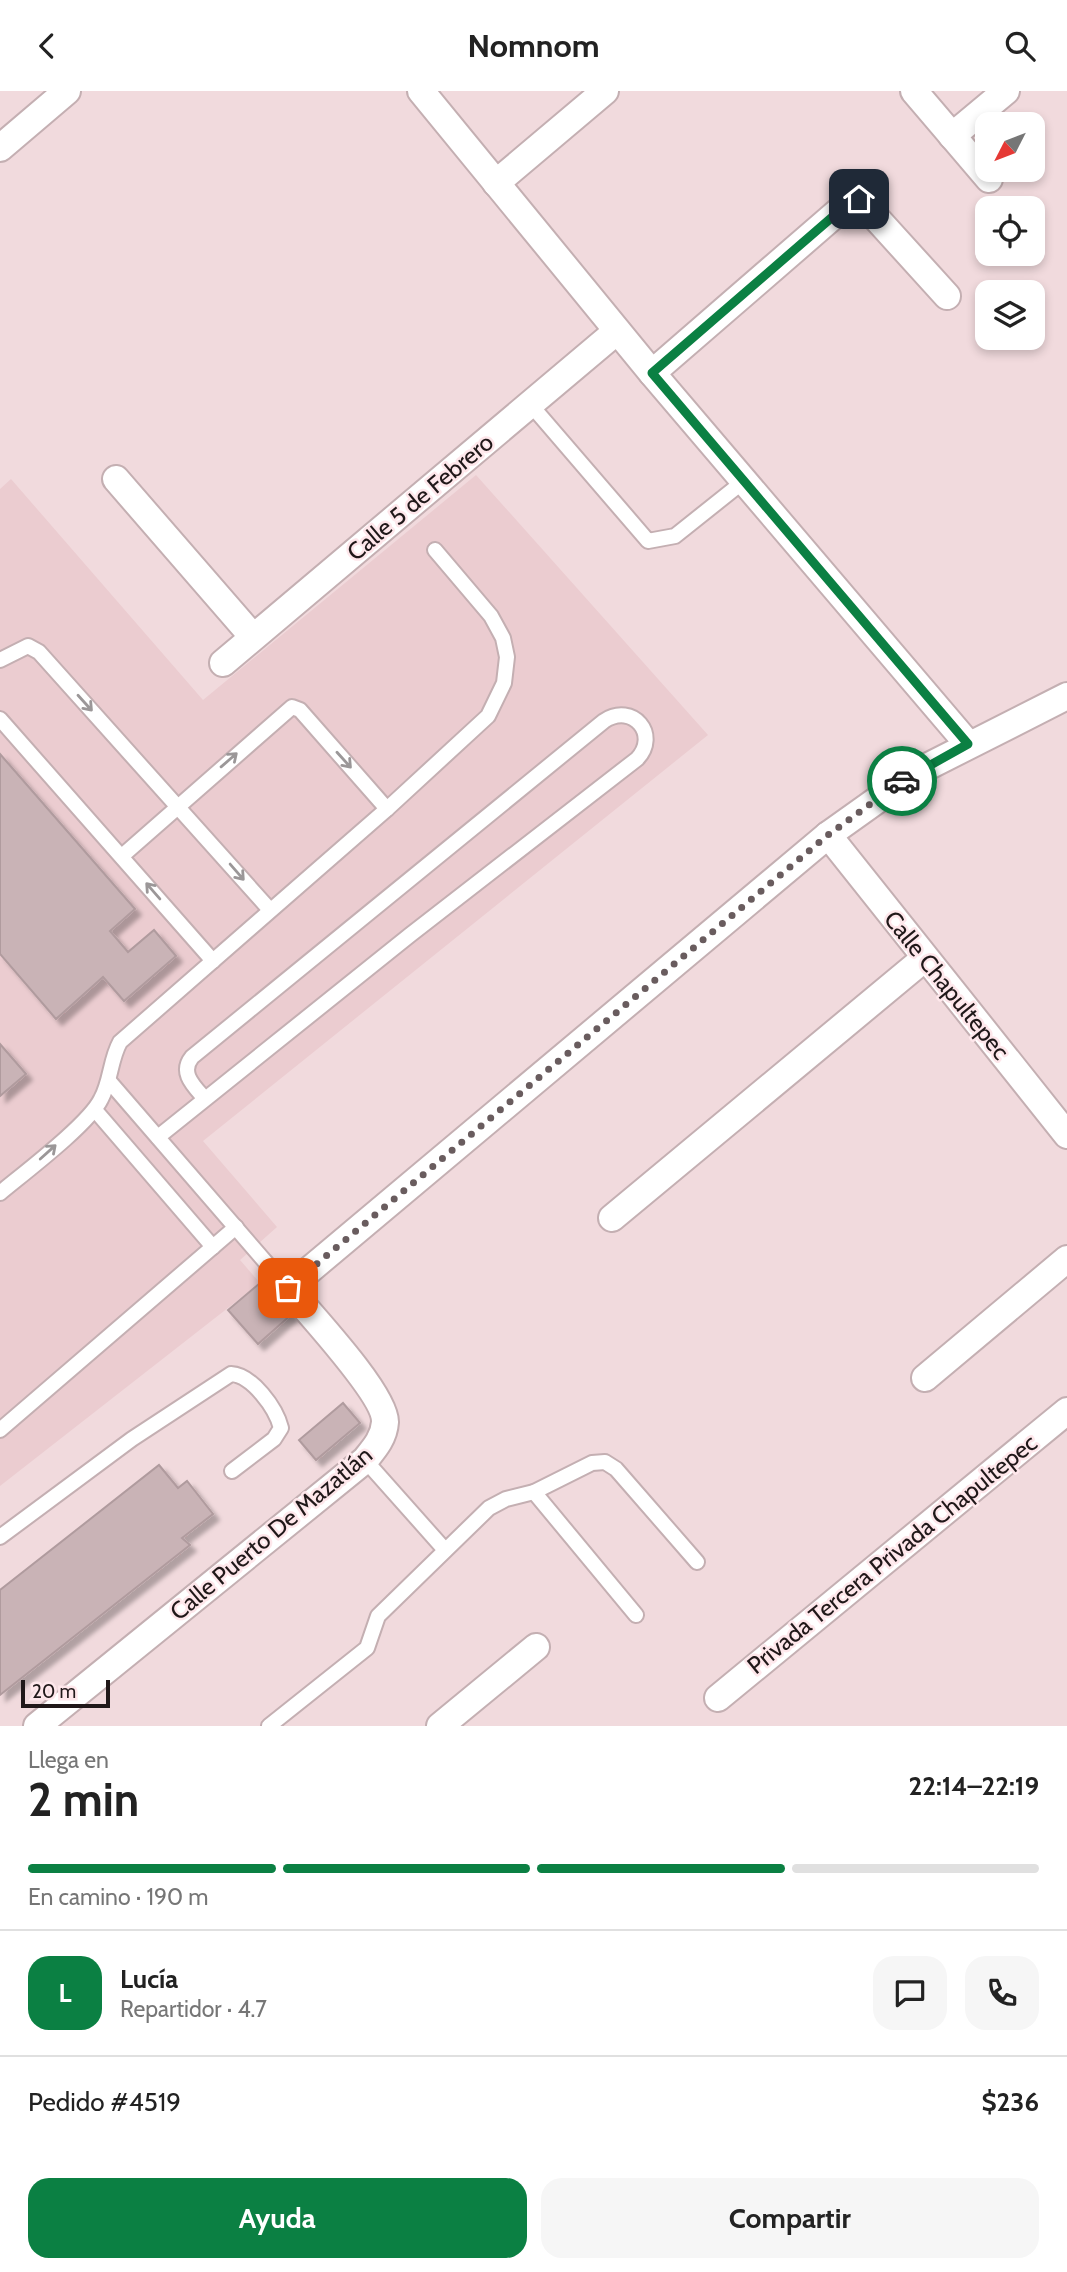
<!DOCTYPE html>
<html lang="es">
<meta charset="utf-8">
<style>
body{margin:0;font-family:Cabin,sans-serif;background:#f6f6f6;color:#222;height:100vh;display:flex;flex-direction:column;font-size:26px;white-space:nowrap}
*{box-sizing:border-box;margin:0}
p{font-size:23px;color:#767676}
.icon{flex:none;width:38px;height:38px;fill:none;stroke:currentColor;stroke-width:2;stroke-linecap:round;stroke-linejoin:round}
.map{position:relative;height:1635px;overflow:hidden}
.sheet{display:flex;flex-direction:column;background:#fff;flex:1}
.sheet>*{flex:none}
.needle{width:46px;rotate:228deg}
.fabs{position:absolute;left:975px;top:21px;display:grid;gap:14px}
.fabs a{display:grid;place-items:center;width:70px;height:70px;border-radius:14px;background:#fff;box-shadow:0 4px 10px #0003;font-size:35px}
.scale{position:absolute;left:21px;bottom:18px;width:89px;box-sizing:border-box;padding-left:7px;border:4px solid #201819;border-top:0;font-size:19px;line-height:24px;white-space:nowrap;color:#201819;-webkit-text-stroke:5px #fee7eb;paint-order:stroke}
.pin{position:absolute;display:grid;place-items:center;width:60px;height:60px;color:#fff;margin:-30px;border-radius:14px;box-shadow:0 4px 10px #0006}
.courier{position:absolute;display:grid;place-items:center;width:70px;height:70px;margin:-35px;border:5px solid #0b8043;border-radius:50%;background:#fff;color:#222;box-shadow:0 2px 9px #0007}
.summary em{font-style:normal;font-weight:700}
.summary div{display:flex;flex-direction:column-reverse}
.summary{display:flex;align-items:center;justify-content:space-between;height:119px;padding:0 28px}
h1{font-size:46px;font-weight:700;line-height:52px}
.bar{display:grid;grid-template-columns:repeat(4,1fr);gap:10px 7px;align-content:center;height:84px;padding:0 28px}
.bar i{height:9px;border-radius:5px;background:#e0e0e0}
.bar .selected{background:#0b8043}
.bar p{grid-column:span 4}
.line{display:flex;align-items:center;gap:18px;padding:0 28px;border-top:2px solid #e0e0e0}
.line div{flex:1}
.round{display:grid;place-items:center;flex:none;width:74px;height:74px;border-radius:21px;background:#f6f6f6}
.action{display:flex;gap:14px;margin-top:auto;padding:14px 28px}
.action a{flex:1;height:80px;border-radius:21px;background:#0b8043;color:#fff;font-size:28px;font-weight:700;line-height:80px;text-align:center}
.action a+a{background:#f6f6f6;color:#222}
header{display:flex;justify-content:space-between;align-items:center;height:91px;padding:0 28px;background:#fff;font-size:32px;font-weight:700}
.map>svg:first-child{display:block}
.built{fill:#ebccd0}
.building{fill:#c9b3b6;stroke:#b09b9e;stroke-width:2;filter:url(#shadow)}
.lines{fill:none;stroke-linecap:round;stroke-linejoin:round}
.lane-casing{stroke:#c4afb2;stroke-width:18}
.street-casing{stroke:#c4afb2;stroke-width:30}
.lane{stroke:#fff;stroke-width:14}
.street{stroke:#fff;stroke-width:26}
.oneway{stroke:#9b9798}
.done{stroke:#695c5e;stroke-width:7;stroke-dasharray:0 12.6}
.route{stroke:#0b8043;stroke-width:9}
.labels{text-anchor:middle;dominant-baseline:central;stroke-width:5;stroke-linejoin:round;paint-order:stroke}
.street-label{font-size:24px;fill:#201819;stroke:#fee7eb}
</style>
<header><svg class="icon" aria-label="back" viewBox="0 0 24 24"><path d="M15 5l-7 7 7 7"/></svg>Nomnom<svg class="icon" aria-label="search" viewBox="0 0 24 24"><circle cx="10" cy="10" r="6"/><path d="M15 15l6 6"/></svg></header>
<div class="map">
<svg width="1067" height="1635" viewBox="0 0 1067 1635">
<defs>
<filter id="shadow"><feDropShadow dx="6" dy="6" stdDeviation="2" flood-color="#0004"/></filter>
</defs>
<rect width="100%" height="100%" fill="#f1dadd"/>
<!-- built -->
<path class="built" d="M476 384 708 644 203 1050 277 1136 240 1169 260 1192 0 1395V398L11 388 203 609Z"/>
<!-- building -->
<g class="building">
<path d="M0 663 135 818 110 840 128 861 154 839 176 865 124 910 103 886 56 928 0 863Z"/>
<path d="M0 953 26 983 0 1005Z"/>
<path d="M260 1192 292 1223 258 1253 228 1219Z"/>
<path d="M343 1312 360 1332 316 1369 299 1349Z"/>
<path d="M159 1374 178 1397 187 1390 213 1423 182 1447 190 1454 0 1604V1499Z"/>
</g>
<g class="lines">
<defs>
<g id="lane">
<path d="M531 314 648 450 675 445 744 390"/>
<path d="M0 569 28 555 39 561 270 819"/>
<path d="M0 628 213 870"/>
<path d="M122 765 292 616 300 619 387 718"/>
<path d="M109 990 288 1197"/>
<path d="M95 1019 213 1156"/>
<path d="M158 1046 410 844 637 668C660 644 633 611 604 630L192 966C179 982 194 995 205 1008"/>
<path d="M0 1102C24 1082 89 1033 101 1008 111 990 110 969 120 951L387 718 488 625 504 592 507 566 503 547 491 525 435 459"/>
<path d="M0 1339 236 1136"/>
<path d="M365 1369 445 1459"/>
<path d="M534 1401 636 1524"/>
<path d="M0 1446 132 1348 231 1283C252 1284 276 1317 281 1337L274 1348 232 1380"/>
<path d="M269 1635 367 1557 378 1525 489 1417 506 1408 534 1401 592 1372 605 1371 616 1378 697 1471"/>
</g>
<g id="street">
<path d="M421 0 652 282 968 653"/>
<path d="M914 0 989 88"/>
<path d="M952 45 1006 0"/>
<path d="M0 57 67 0"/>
<path d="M496 92 605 0"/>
<path d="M652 282 854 107 859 108 947 205"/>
<path d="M116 388 253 546"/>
<path d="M223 572 617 240"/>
<path d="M828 744 1067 1044"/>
<path d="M612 1127 925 867"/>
<path d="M925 1287 1067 1168"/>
<path d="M718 1607 1067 1320"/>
<path d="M37 1635 365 1369C374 1358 384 1347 385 1331 386 1304 309 1222 288 1197L828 744 915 682 1067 605"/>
<path d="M440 1635 536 1556"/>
</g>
</defs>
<!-- lane casing -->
<use href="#lane" class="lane-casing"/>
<!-- street casing -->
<use href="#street" class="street-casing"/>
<!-- lane -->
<use href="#lane" class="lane"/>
<!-- street -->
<use href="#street" class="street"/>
</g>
<!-- one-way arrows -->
<defs><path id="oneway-shaft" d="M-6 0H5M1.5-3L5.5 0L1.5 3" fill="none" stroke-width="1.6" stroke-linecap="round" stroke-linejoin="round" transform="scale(1.75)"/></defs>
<g class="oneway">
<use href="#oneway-shaft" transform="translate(85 612) rotate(48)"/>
<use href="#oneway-shaft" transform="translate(229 669) rotate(-41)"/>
<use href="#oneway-shaft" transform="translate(344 669) rotate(48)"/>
<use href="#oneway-shaft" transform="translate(237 781) rotate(49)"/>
<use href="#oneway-shaft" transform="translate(153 800) rotate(-131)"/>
<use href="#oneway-shaft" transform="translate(48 1061) rotate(-42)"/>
</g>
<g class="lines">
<!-- done -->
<path class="done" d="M288 1197 828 744 902 690"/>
<!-- route -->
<path class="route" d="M859 108 852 109 652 282 968 653 902 690"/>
</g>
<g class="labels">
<!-- street labels -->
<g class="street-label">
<text transform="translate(420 406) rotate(-40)">Calle 5 de Febrero</text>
<text transform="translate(947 894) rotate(51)">Calle Chapultepec</text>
<text transform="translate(271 1442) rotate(-40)">Calle Puerto De Mazatlán</text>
<text transform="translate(892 1463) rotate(-39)">Privada Tercera Privada Chapultepec</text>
</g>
</g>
</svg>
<div class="fabs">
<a><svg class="needle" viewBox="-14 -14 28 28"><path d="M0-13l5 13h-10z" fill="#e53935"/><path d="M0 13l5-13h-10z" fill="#767676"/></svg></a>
<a><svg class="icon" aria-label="locate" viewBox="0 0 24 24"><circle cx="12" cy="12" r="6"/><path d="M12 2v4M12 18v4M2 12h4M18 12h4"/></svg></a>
<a><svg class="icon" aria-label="layers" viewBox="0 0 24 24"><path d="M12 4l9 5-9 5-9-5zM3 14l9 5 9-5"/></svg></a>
</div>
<div class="scale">20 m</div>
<div class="pin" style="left:288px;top:1197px;background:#ea580c"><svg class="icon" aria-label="bag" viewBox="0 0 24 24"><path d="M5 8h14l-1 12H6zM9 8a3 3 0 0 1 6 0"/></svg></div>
<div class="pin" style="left:859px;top:108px;background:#1f2937"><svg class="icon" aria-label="home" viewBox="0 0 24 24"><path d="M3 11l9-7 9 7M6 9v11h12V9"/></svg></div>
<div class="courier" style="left:902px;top:690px"><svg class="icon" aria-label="car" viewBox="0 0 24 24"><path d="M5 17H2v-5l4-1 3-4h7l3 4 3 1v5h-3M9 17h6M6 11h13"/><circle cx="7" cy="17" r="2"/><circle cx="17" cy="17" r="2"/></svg></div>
</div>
<section class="sheet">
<div class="summary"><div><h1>2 min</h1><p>Llega en</p></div><em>22:14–22:19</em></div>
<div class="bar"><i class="selected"></i><i class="selected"></i><i class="selected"></i><i></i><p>En camino · 190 m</p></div>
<div class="line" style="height:126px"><b class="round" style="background:#0b8043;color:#fff">L</b><div><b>Lucía</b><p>Repartidor · 4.7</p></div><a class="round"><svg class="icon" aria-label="chat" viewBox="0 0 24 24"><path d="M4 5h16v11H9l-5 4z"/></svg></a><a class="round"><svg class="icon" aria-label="phone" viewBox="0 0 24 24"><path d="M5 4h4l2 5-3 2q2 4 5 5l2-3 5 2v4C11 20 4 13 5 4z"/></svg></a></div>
<div class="line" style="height:91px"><div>Pedido #4519</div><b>$236</b></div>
<div class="action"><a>Ayuda</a><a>Compartir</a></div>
</section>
